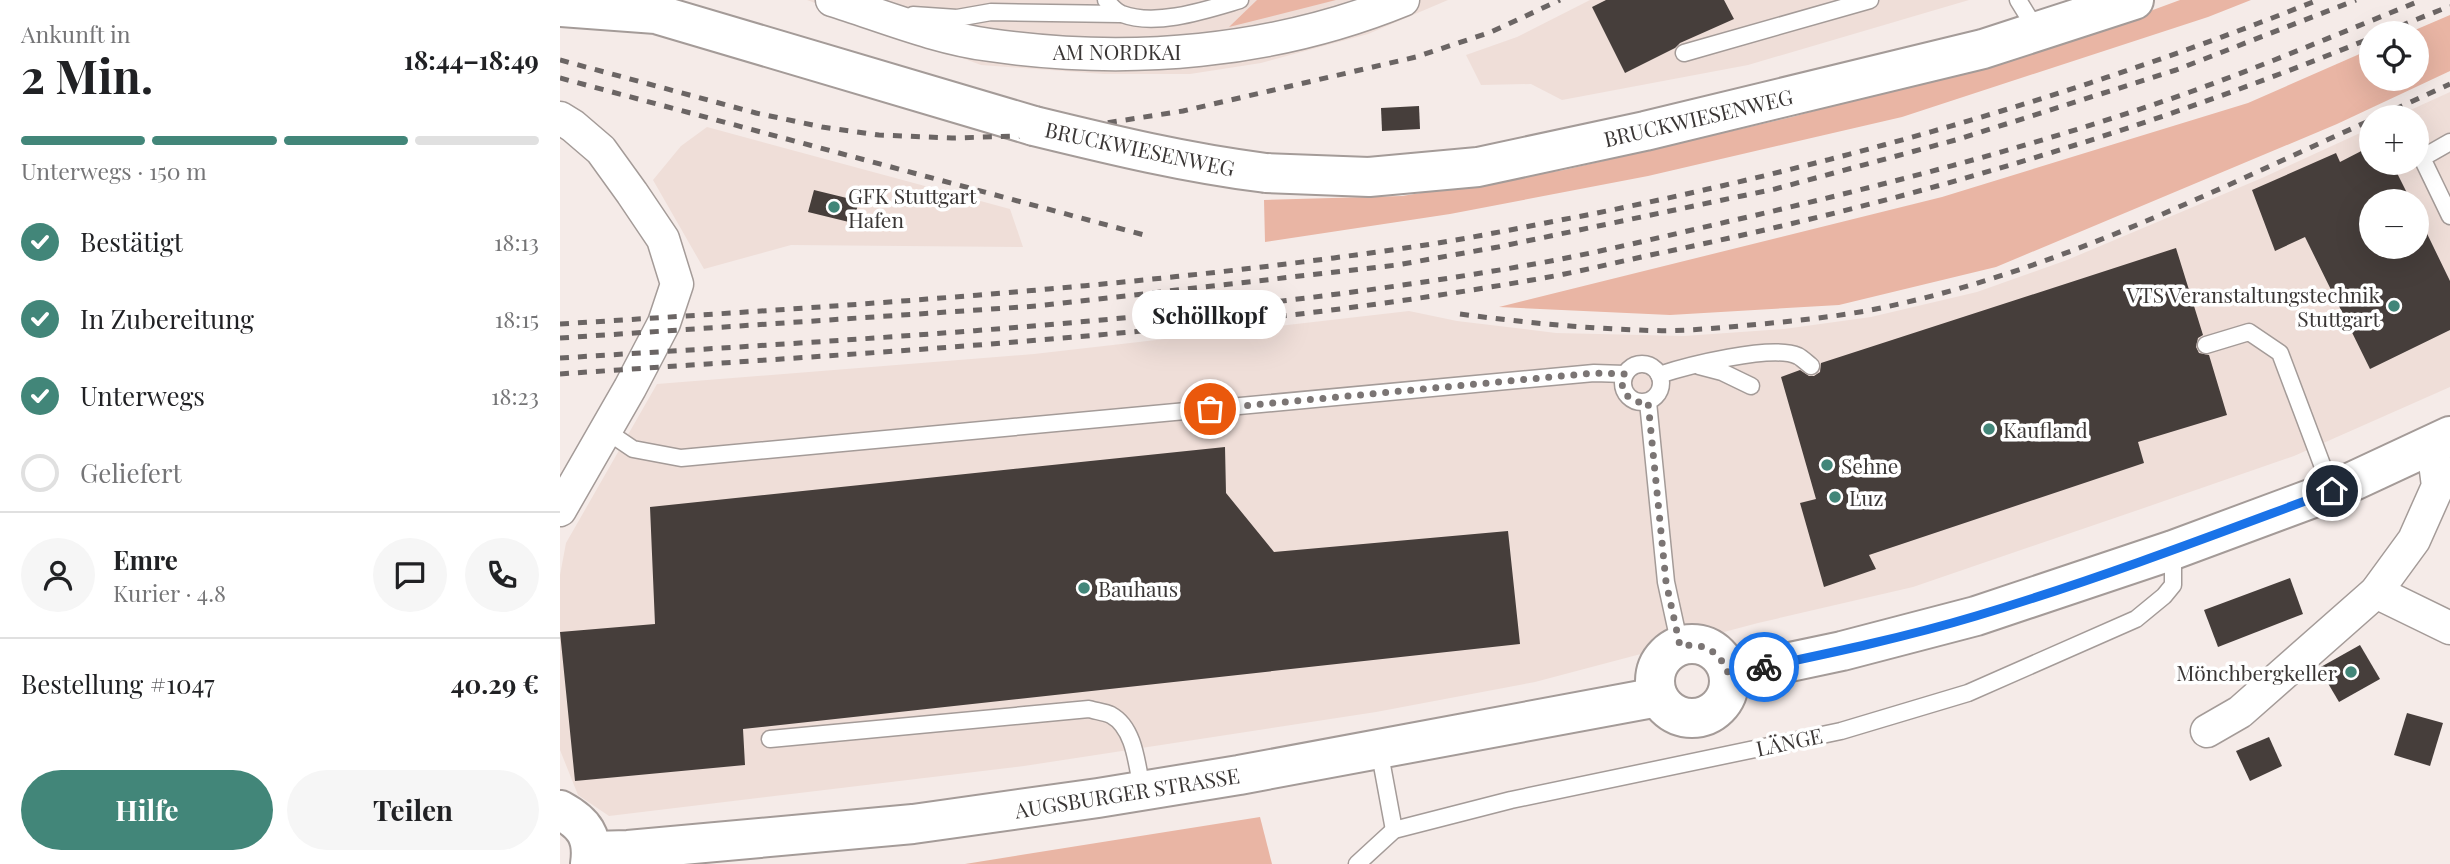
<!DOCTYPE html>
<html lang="de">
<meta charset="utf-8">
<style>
body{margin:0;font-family:"Playfair Display",serif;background:#f6f6f6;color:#202124;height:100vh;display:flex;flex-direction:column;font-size:26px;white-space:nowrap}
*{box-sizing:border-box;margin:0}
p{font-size:23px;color:#757577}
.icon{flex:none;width:38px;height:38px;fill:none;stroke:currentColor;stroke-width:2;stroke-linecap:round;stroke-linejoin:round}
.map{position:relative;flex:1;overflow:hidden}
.sheet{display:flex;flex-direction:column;background:#fff;width:560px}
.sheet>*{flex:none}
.tools{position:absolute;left:1799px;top:21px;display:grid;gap:14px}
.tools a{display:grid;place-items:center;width:70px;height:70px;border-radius:50%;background:#fff;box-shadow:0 7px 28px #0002;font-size:35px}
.pin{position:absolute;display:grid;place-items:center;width:60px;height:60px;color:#fff;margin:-30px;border:4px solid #fff;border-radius:50%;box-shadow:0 2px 7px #0007}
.courier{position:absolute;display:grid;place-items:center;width:70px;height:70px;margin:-35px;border:5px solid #1a73e8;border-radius:50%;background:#fff;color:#222;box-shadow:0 2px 9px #0007}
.bubble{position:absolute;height:49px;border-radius:24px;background:#fff;box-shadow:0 7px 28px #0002;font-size:23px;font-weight:700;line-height:49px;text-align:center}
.head em{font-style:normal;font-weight:700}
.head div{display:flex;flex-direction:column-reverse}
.head{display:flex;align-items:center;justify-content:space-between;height:119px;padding:0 21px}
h1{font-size:46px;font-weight:700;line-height:52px}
.bar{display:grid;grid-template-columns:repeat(4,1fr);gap:10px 7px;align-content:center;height:84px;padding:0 21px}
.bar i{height:9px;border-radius:5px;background:#e0e0e0}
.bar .on{background:#428679}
.bar p{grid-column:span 4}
.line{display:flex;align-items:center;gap:18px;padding:0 21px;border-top:2px solid #e0e0e0}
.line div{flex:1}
.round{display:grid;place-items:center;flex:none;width:74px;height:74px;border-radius:37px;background:#f6f6f6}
ol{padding:0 21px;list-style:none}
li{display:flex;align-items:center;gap:21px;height:77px}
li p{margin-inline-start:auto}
li .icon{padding:7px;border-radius:50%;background:#428679;color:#fff;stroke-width:4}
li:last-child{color:#757577}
li i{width:38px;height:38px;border:4px solid #e0e0e0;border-radius:50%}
.button{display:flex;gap:14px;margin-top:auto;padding:14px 21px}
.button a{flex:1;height:80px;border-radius:42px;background:#428679;color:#fff;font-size:28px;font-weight:700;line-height:80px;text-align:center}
.button a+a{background:#f6f6f6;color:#202124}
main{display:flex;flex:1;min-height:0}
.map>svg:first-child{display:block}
.built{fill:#efded8;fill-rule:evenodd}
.green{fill:#e9b5a4}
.building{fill:#463e3b}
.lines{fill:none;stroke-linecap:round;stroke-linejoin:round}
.service-casing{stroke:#a49b98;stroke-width:19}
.minor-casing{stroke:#a49b98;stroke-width:35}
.tertiary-casing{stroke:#a49b98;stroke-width:42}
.secondary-casing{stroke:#a49b98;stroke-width:42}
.service{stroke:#fff;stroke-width:16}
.minor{stroke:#fff;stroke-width:32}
.tertiary{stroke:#fff;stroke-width:38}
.secondary{stroke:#fff;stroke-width:38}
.rail{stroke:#6b6564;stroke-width:5;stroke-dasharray:9 9;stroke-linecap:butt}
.secondary-bridge-casing{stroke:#a49b98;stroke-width:42;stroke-linecap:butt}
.secondary-bridge{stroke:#fff;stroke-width:38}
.done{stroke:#7b7574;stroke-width:7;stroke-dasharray:0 12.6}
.route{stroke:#1a73e8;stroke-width:9}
.poi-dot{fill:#428679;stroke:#fff;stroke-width:2.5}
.labels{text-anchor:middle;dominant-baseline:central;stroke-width:7;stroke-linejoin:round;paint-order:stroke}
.street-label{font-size:21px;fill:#3a3635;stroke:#fff}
.poi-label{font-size:21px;fill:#3a3635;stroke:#fff;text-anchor:start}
</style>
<main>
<section class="sheet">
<div class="head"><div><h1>2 Min.</h1><p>Ankunft in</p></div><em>18:44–18:49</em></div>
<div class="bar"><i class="on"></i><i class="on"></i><i class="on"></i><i></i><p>Unterwegs · 150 m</p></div>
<ol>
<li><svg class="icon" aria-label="check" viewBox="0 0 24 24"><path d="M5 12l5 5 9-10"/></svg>Bestätigt<p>18:13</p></li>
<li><svg class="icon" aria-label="check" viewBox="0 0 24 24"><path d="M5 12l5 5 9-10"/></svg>In Zubereitung<p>18:15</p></li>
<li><svg class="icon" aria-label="check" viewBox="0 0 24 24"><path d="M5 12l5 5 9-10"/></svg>Unterwegs<p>18:23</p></li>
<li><i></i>Geliefert</li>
</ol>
<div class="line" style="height:126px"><a class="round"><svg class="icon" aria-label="person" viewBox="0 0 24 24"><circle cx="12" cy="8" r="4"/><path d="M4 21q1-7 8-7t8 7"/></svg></a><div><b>Emre</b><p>Kurier · 4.8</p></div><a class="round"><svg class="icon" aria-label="chat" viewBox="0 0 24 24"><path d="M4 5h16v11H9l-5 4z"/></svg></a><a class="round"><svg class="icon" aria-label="phone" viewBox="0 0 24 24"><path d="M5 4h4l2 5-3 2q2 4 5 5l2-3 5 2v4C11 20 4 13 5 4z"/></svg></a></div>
<div class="line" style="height:91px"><div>Bestellung #1047</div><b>40.29 €</b></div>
<div class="button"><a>Hilfe</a><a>Teilen</a></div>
</section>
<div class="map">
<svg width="1890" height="864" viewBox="0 0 1890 864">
<rect width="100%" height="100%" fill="#f5ebe8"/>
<!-- built -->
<g class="built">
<path d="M247 0H888L808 34 701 63 630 74H544L421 65Z"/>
<path d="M1030 0H1409L1188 65 1002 100 971 84 921 85 906 55 957 37Z"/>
<path d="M1890 92V387L1734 456 1581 509 1353 587 1198 623 975 682 816 712 464 766 49 816 18 795 0 750V575L6 543 97 384 474 354 849 311 897 321 996 333 1124 336 1224 329 1311 317 1417 292 1507 260 1702 178 1811 128V163H1857V117H1835ZM1811 201H1857V247H1811Z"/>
<path d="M147 127 450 209 463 247 231 245 144 269 93 180 121 146Z"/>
</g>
<!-- green -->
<g class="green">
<path d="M697 0H776L669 27Z"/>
<path d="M1620 0H1691L1648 17 1342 117 1088 176 890 214 705 242 704 200 842 196 1004 170 1232 117 1506 42Z"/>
<path d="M1890 15V71L1777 124 1436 267 1279 305 1110 315 939 307 1382 197 1688 103 1811 49V79H1857V33H1848Z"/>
<path d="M700 817 712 864H405Z"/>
</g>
<!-- building -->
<g class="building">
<path d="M1046 0H1164L1174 19 1120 43 1115 48 1065 73 1032 7Z"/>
<path d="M859 106 860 129 822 131 821 108Z"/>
<path d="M1811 146V163H1832L1851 201H1811V247H1857V213L1890 281V330L1810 369 1745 237 1715 251 1692 190 1776 153 1780 162Z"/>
<path d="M254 190 299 201 293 223 248 212Z"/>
<path d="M1616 248 1643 335 1638 338 1636 347 1639 353 1649 355 1667 415 1578 442 1584 463 1309 555 1316 569 1264 587 1240 503 1256 499 1221 377 1240 370 1249 376H1254L1260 372 1261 363Z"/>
<path d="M665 447 666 493 714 552 948 531 960 644 183 729 185 765 15 781 0 632 95 624 90 507Z"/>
<path d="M1730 578 1743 614 1658 647 1644 610Z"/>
<path d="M1800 645 1820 679 1779 702 1759 668Z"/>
<path d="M1847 713 1883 723 1870 766 1834 755Z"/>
<path d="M1709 737 1722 766 1690 781 1676 751Z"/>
</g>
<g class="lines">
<defs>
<g id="service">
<path d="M546 0C550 5 556 12 562 14 596 27 646 10 680 0"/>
<path d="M1458 0 1477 31"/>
<path d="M353 15 397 18 431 12 560 14"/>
<path d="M1124 53 1310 0"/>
<path d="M1890 142 1862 158 1890 216"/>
<path d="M1646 345 1689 332 1720 353 1772 491"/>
<circle cx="1082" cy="383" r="19"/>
<path d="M1139 366 1162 372 1191 386"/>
<path d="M1099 375C1126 366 1212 344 1238 356 1242 358 1247 363 1251 366"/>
<path d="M1088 402 1106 582 1120 646"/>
<path d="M45 430 73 449 121 458 1034 373 1065 374"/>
<path d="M210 739 529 709C535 711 545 712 551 715 575 728 577 766 582 790"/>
<path d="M819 749 834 830"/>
<path d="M797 864 834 830 951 800 1281 731 1408 693 1576 619 1604 596 1613 585V550"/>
</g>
<g id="minor">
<path d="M272 0C323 16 376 38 430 45 569 65 713 53 843 0"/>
<path d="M0 118 13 126 41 150 72 193 103 239 117 284 104 323 70 388 0 510"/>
<path d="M1816 592 1890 628"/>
<path d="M1647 731 1680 712 1816 592 1854 540 1878 486 1875 463 1868 447"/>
</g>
<g id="tertiary">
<circle cx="1132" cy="681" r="37"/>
<path d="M1169 675 1282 651 1416 616 1613 550 1772 491 1890 436"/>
<path d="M0 810C24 823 34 836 30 864"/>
<path d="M32 851 68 850 353 824 538 798 679 775 1098 697"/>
</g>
<g id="secondary">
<path d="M0 7 96 14 474 126"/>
<path d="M706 173 809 177 918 167 1085 131 1423 49 1574 0"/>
</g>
</defs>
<!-- service casing -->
<use href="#service" class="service-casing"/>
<!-- minor casing -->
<use href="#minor" class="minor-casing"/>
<!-- tertiary casing -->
<use href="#tertiary" class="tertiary-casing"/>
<!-- secondary casing -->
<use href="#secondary" class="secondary-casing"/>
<!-- service -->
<use href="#service" class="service"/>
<!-- minor -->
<use href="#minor" class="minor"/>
<!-- tertiary -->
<use href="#tertiary" class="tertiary"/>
<!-- secondary -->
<use href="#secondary" class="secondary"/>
<!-- rail -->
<g class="rail">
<path d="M1823 33 1890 6"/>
<path d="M0 60 196 113 262 127 319 135 392 138 462 136 623 111 856 57 931 32 1000 0"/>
<path d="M0 78 588 236"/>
<path d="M1818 117 1890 84"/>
<path d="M900 314C960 322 1019 328 1079 330 1113 332 1146 329 1180 326 1224 322 1268 318 1311 310 1487 275 1649 193 1811 120"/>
<path d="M0 324C282 306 565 289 845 248 904 240 963 227 1022 216 1273 166 1520 95 1758 0"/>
<path d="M0 338 477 306 837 265 938 247 1215 189 1399 139 1616 70 1796 0"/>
<path d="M0 358C321 338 646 321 963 266 1039 253 1113 234 1188 217 1337 182 1486 143 1630 92 1708 64 1785 31 1862 0"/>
<path d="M0 374C325 351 651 336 972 280 1015 273 1057 262 1100 253 1345 202 1579 133 1811 38"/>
</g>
<defs>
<path id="secondary-bridge" d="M474 126C552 145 626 163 706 173"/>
</defs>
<!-- secondary-bridge casing -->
<use href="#secondary-bridge" class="secondary-bridge-casing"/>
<!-- secondary-bridge -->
<use href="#secondary-bridge" class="secondary-bridge"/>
</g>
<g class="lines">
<!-- done -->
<path class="done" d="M650 409 1034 373 1065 374 1062 387C1067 399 1075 404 1088 402L1106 582 1120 646C1145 642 1160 652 1169 675L1204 667"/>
<!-- route -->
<path class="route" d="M1204 667C1275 652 1346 637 1416 616 1536 580 1654 535 1772 491"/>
</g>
<!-- markers -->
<g class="poi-dot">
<circle cx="274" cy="207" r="7"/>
<circle cx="1834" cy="306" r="7"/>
<circle cx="1429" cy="429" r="7"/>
<circle cx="1267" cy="465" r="7"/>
<circle cx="1275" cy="497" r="7"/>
<circle cx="524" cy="588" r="7"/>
<circle cx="1791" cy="672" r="7"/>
</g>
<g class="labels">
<!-- street labels -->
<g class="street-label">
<text x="557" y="51">AM NORDKAI</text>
<text transform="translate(1138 117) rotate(-13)">BRUCKWIESENWEG</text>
<text transform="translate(580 148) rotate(12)">BRUCKWIESENWEG</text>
<text transform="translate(1229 741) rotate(-12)">LÄNGE</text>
<text transform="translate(567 792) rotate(-9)">AUGSBURGER STRASSE</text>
</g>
<!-- poi labels -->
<g class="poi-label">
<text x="288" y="195">GFK Stuttgart<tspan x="288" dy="24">Hafen</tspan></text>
<text x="1820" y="294" text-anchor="end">VTS Veranstaltungstechnik<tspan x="1820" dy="24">Stuttgart</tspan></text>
<text x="1443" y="429">Kaufland</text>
<text x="1281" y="465">Sehne</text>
<text x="1289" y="497">Luz</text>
<text x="538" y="588">Bauhaus</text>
<text x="1777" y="672" text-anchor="end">Mönchbergkeller</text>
</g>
</g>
</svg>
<div class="tools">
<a><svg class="icon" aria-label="locate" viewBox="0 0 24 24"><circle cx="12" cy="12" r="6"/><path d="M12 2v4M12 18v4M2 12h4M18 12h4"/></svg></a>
<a>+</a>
<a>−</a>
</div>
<div class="pin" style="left:650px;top:409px;background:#ea580c"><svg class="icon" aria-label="bag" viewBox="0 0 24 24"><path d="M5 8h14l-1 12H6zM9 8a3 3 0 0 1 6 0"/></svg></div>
<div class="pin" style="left:1772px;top:491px;background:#1f2937"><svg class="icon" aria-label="home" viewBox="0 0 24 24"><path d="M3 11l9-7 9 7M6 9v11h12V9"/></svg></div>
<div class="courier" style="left:1204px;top:667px"><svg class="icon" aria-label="bike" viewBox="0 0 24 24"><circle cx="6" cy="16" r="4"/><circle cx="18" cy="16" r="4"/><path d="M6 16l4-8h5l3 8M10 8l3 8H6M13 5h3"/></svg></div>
<div class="bubble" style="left:572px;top:290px;width:154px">Schöllkopf</div>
</div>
</main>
